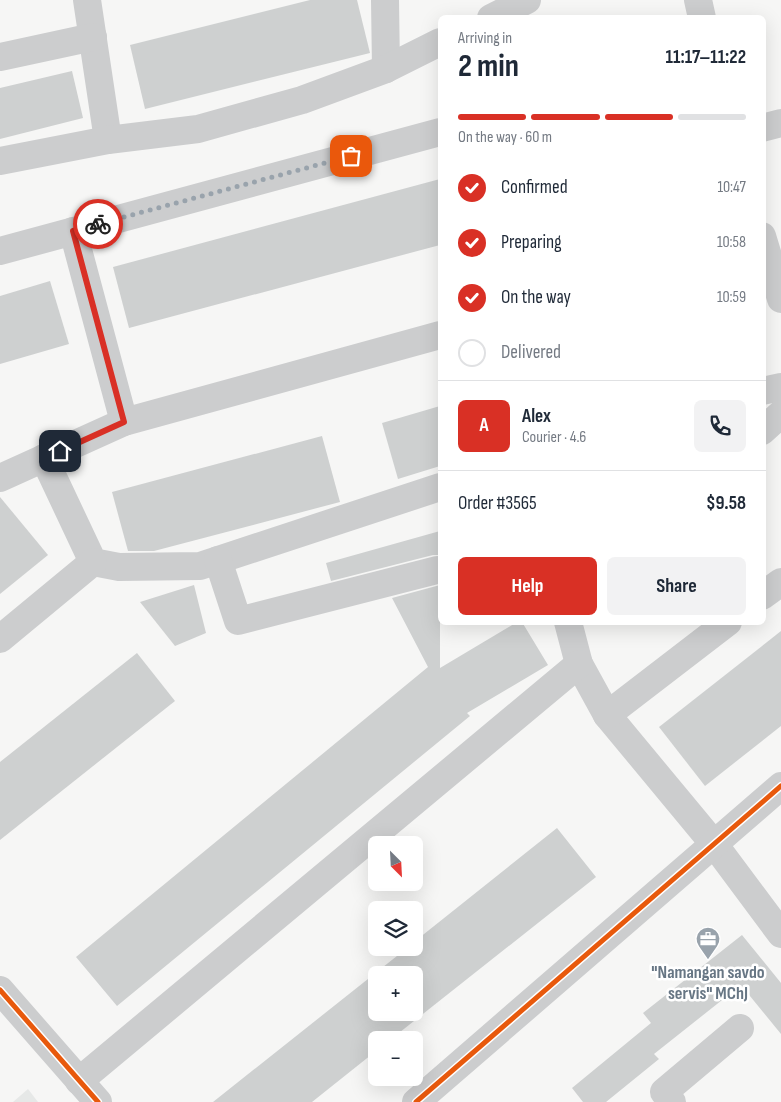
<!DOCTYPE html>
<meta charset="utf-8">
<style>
body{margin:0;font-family:"Sofia Sans Condensed",sans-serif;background:#f2f2f3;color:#1f2937;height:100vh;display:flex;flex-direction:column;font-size:19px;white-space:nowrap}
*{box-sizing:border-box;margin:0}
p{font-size:16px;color:#747a83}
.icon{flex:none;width:28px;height:28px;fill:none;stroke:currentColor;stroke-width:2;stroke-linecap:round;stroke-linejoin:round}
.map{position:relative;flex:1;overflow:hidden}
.drawer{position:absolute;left:438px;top:15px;width:328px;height:610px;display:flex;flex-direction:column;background:#fff;border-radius:8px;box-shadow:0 5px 20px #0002}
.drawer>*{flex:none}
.needle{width:32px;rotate:156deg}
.controls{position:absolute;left:368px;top:836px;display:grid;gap:10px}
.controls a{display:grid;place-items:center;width:55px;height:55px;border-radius:8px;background:#fff;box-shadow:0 5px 20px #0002;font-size:25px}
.pin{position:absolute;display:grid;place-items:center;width:42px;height:42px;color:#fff;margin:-21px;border-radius:10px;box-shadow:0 2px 8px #0006}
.courier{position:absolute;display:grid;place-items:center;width:50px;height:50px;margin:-25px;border:4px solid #d93025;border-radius:50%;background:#fff;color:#222;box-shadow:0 1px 6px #0007}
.summary em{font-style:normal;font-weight:700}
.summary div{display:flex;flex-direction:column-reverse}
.summary{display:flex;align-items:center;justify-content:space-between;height:85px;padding:0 20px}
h1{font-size:32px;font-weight:700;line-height:38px}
.bar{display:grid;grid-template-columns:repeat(4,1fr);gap:8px 5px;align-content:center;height:60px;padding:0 20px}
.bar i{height:6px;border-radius:4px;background:#e0e1e3}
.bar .selected{background:#d93025}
.bar p{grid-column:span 4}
.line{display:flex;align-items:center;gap:12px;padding:0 20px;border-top:1px solid #e0e1e3}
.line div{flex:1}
.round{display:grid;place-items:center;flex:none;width:52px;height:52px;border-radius:8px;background:#f2f2f3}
ol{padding:0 20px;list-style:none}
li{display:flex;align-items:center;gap:15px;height:55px}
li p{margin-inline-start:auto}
li .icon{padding:5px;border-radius:50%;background:#d93025;color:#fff;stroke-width:4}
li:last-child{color:#747a83}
li i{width:28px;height:28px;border:2px solid #e0e1e3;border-radius:50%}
.button{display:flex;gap:10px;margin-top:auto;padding:10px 20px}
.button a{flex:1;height:58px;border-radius:8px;background:#d93025;color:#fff;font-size:20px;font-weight:700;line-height:58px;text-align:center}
.button a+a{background:#f2f2f3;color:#1f2937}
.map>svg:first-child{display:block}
.built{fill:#e6e8e7}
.building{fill:#ced0d0;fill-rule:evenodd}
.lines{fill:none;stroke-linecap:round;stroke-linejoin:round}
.minor{stroke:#cccdce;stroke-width:28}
.cycleway-casing{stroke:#fff;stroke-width:8}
.cycleway{stroke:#e8590c;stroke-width:5}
.done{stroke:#99a3ac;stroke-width:5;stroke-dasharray:0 9}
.route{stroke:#d93025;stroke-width:6}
.labels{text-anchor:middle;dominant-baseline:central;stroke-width:5;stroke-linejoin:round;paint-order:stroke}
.poi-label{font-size:18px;font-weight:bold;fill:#677684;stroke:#fff}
</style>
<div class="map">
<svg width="781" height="1102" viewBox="0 0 781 1102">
<rect width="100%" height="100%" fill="#f6f6f5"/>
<!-- built -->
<path class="built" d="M28 1089 38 1102H13Z"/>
<!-- building -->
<g class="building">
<path d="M310 0H357L370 53 145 109 130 45Z"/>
<path d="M72 71 83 118 0 139V88Z"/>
<path d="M440 179V245L129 328 113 267Z"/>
<path d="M50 281 69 344 0 364V296Z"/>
<path d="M440 406V466L398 479 382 423Z"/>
<path d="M322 436 340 502 154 551H128L112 492Z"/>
<path d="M0 497 48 555 0 594Z"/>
<path d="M440 531V555H433L331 581 326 563Z"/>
<path d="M194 585 206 633 175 646 140 602Z"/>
<path d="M440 585V668L517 622H522L548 665 467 713 470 716 117 1006 76 957 428 667 392 598Z"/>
<path d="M781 631V726L705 786 659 727Z"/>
<path d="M137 653 175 701 0 840V762Z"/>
<path d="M557 828 596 877 390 1040H376V1051L312 1102H213L407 948H414V942ZM376 975H414V1012H376Z"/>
<path d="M742 935 781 983V1034L741 985 654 1054 659 1059 606 1102H583L572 1088 651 1023 643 1013Z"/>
</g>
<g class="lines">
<!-- minor -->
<g class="minor">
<path d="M87 0 108 140"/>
<path d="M385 0 386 69"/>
<path d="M698 0 702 18"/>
<path d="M491 18 527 0"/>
<path d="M0 57 93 37"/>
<path d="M762 128 781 123"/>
<path d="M0 161 108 140 198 129 302 100 386 69 440 42"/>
<path d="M73 231 124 422"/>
<path d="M762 236 781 299"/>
<path d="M0 251 440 132"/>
<path d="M762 391 781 387"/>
<path d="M762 431 781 414"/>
<path d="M44 458 93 562 119 567 200 566 440 487"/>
<path d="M0 478 124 422 440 335"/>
<path d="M218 560 238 621 437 570"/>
<path d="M762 596 781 582"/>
<path d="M568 622 579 664 607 715 714 844 781 934"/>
<path d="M0 639 93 562"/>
<path d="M607 715 728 622"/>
<path d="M0 990 98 1102"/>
<path d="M79 1081 579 664"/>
<path d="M416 1102 781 786"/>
<path d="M672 1102 664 1092 740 1028"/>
</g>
<defs>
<g id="cycleway">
<path d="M0 990 98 1102"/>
<path d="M416 1102 781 786"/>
</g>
</defs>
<!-- cycleway casing -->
<use href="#cycleway" class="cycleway-casing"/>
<!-- cycleway -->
<use href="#cycleway" class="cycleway"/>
</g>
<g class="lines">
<!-- done -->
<path class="done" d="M98 224 351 156"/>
<!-- route -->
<path class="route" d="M60 451 124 422 73 231 98 224"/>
</g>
<!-- icons -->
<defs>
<symbol id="office-pin" viewBox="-11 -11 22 30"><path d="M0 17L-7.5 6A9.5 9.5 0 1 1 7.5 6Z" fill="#99a3ac" stroke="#fff"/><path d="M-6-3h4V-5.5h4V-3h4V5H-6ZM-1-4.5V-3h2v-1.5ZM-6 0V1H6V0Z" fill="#fff"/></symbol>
</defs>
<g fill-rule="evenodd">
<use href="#office-pin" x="694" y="925" width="28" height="38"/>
</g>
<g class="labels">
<!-- poi labels -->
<g class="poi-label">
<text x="708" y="972">"Namangan savdo<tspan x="708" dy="21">servis" MChJ</tspan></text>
</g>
</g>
</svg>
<div class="controls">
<a><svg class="needle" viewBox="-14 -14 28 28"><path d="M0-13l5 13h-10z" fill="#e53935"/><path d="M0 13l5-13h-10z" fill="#747a83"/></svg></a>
<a><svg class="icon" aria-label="layers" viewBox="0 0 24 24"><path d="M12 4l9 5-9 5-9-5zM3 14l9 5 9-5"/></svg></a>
<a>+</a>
<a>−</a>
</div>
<div class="pin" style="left:351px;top:156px;background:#ea580c"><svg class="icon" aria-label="bag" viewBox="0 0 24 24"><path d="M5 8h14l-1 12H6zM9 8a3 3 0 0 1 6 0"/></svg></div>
<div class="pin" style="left:60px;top:451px;background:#1f2937"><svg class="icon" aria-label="home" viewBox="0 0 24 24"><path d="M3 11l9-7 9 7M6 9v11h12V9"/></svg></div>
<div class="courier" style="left:98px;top:224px"><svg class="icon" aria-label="bike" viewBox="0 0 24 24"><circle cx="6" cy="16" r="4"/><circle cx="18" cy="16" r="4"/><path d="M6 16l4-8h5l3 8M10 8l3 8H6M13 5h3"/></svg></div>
<section class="drawer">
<div class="summary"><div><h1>2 min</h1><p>Arriving in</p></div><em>11:17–11:22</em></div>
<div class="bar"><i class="selected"></i><i class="selected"></i><i class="selected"></i><i></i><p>On the way · 60 m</p></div>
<ol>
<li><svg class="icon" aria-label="check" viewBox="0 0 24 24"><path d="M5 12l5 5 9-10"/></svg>Confirmed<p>10:47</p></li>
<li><svg class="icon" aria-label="check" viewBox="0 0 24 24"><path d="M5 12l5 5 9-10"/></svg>Preparing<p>10:58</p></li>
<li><svg class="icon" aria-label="check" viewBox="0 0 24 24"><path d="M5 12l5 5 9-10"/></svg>On the way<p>10:59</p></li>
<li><i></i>Delivered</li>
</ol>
<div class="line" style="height:90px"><b class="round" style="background:#d93025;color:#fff">A</b><div><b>Alex</b><p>Courier · 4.6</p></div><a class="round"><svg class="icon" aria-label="phone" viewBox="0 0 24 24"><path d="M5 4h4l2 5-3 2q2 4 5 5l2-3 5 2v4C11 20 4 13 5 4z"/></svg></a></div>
<div class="line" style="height:65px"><div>Order #3565</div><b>$9.58</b></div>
<div class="button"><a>Help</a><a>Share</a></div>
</section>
</div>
